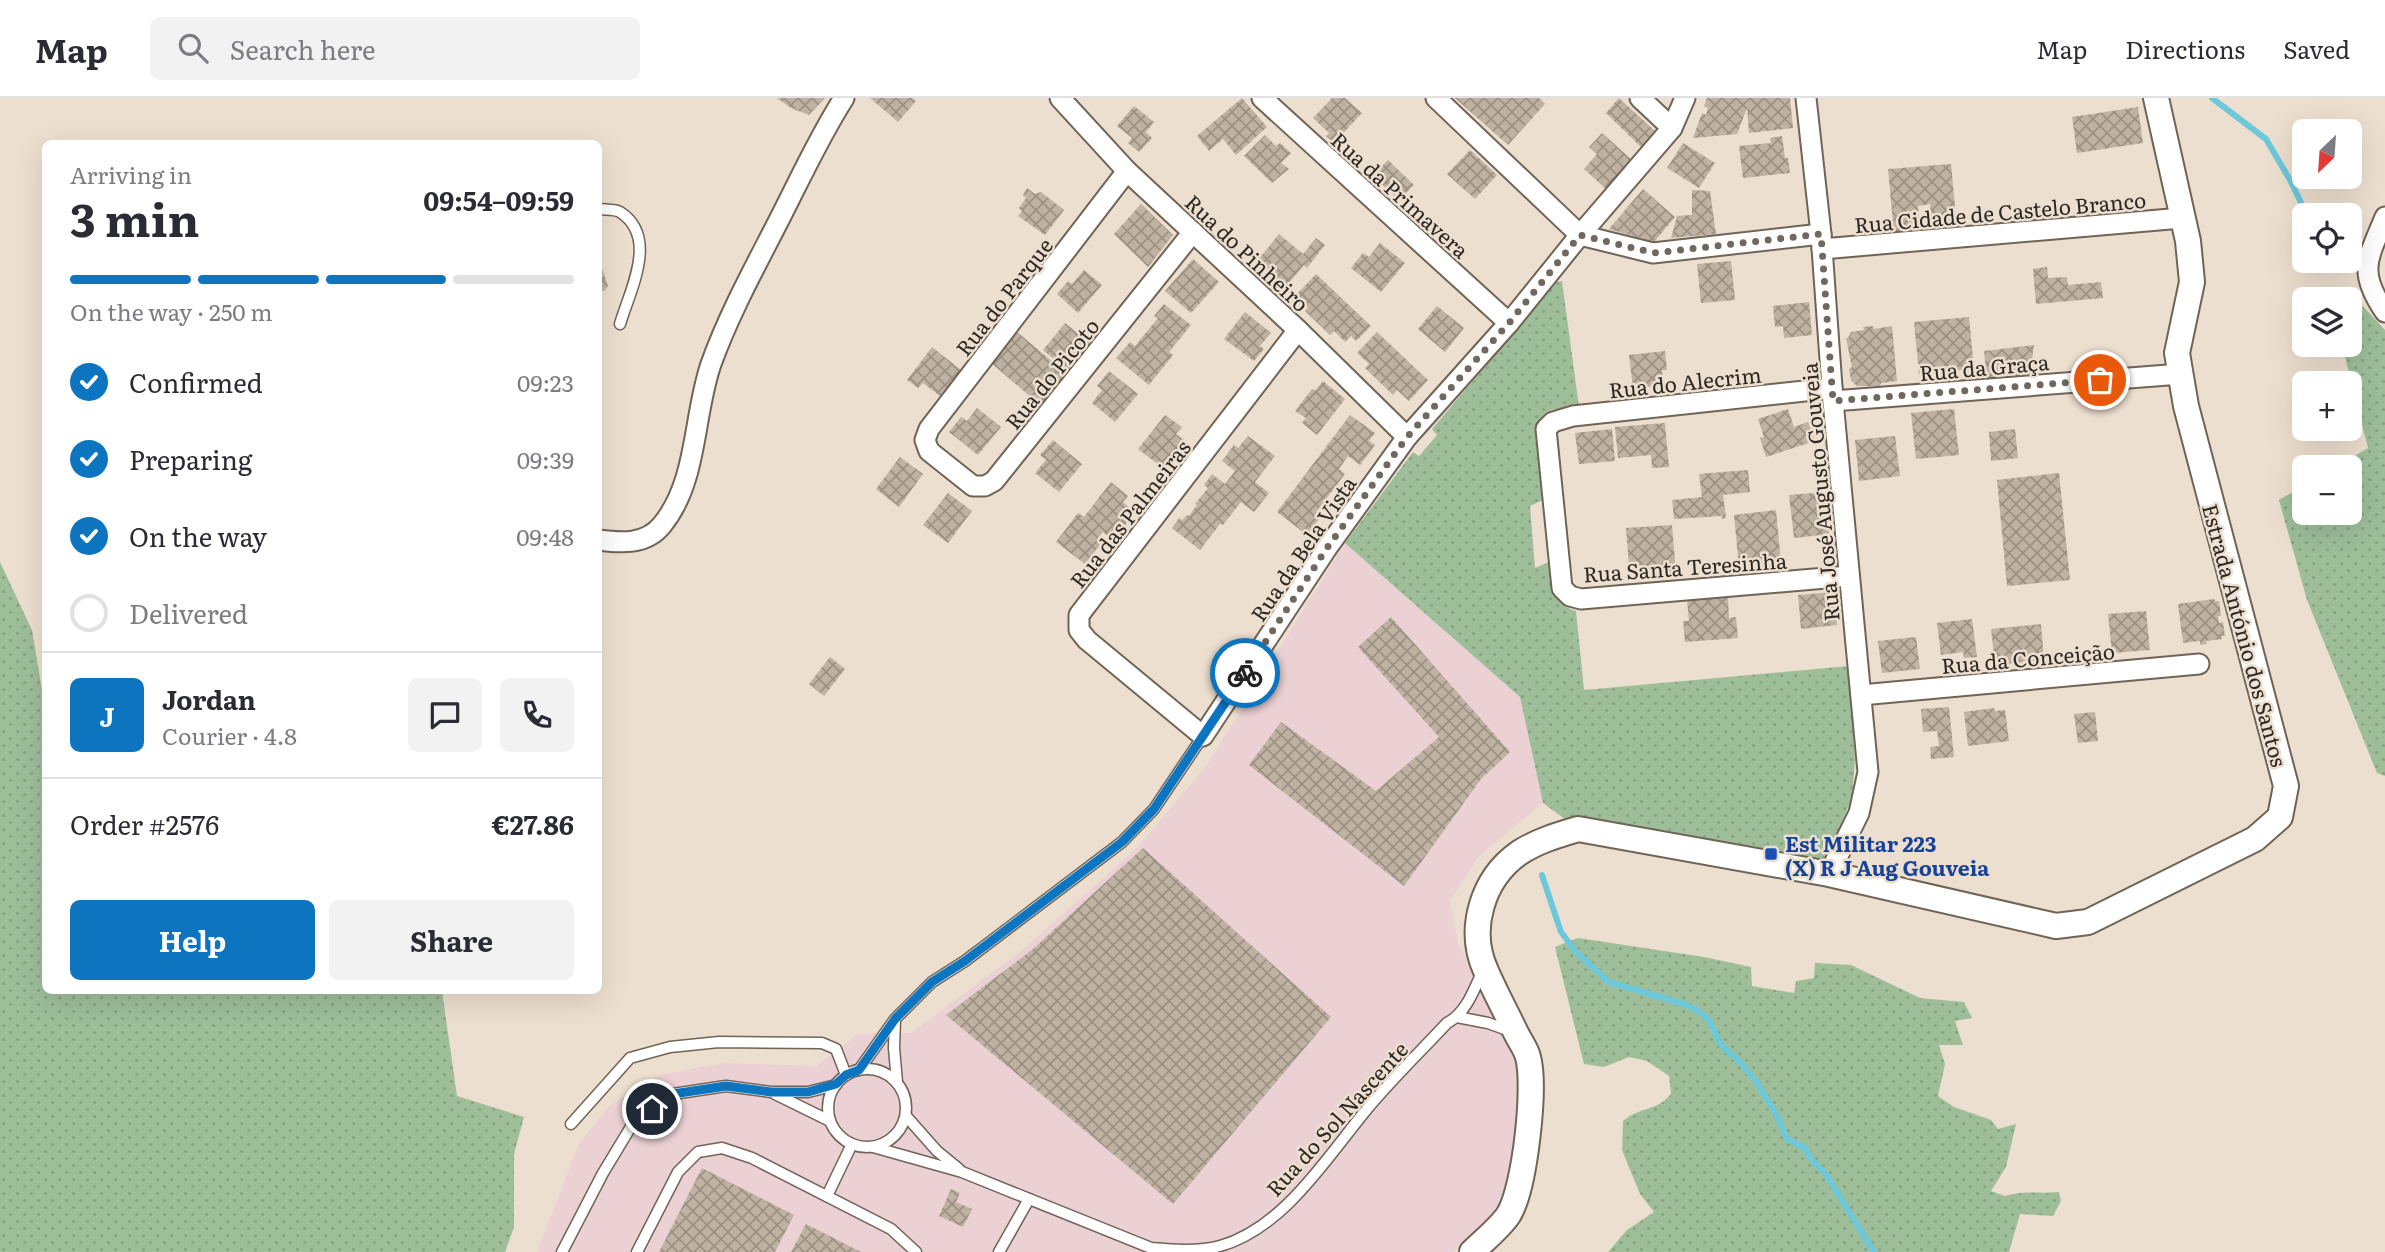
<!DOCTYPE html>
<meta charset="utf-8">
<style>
body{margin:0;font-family:Literata,serif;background:#f2f2f3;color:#2b2b33;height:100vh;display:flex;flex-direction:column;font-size:26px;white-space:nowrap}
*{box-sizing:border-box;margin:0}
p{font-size:23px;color:#7c7c81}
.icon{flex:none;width:38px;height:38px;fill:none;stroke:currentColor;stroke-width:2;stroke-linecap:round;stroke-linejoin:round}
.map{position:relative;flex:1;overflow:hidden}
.details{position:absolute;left:42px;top:42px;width:560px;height:854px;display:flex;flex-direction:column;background:#fff;border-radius:10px;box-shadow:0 7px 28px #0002}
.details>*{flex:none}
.needle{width:46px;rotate:205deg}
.fabs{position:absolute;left:2292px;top:21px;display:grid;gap:14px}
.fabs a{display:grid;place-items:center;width:70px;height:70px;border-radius:10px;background:#fff;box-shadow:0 7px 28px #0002;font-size:35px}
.pin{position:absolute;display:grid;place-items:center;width:60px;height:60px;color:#fff;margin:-30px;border:4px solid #fff;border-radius:50%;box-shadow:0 2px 7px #0007}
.courier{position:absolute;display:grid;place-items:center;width:70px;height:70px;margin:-35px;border:5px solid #0d75c0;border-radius:50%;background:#fff;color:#222;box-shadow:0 2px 9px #0007}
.headline em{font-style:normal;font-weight:700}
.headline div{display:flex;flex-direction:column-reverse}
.headline{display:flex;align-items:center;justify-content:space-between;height:119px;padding:0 28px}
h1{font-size:46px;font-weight:700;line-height:52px}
.bar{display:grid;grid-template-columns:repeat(4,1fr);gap:10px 7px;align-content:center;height:84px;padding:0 28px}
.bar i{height:9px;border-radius:5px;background:#e1e1e2}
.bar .selected{background:#0d75c0}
.bar p{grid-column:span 4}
.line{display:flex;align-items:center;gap:18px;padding:0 28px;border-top:2px solid #e1e1e2}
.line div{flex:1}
.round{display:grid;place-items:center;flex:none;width:74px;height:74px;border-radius:10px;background:#f2f2f3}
ol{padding:0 28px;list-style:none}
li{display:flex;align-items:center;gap:21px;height:77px}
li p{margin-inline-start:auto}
li .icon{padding:7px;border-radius:50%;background:#0d75c0;color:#fff;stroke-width:4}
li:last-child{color:#7c7c81}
li i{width:38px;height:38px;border:4px solid #e1e1e2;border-radius:50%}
.cta{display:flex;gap:14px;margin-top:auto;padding:14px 28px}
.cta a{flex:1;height:80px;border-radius:10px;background:#0d75c0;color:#fff;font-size:28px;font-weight:700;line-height:80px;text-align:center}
.cta a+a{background:#f2f2f3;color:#2b2b33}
header{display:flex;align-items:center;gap:42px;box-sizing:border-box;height:98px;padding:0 35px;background:#fff;border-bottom:2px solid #e1e1e2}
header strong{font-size:33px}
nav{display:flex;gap:38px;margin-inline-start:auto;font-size:24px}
.search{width:490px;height:63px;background:#f2f2f3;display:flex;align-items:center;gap:18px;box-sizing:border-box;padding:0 24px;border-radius:10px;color:#7c7c81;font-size:26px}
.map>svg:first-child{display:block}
.industrial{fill:#ebd0d4}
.grass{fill:url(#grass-dots)}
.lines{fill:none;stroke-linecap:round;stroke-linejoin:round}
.stream{stroke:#6dc8db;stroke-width:6}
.building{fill:url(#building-cross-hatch)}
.service-casing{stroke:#706456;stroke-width:13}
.minor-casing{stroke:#706456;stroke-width:23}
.tertiary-casing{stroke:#706456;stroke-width:28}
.service{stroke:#fff;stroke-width:10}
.minor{stroke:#fff;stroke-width:19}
.tertiary{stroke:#fff;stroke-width:24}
.done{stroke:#70685f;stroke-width:7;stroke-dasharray:0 12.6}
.route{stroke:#0d75c0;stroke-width:9}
.transit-dot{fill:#1a4fb4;stroke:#eddfcf;stroke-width:2.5}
.labels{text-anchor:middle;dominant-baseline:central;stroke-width:5;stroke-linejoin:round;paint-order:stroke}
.street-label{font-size:21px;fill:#2d2822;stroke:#eddfcf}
.transit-label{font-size:21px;font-weight:bold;fill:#164399;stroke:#eddfcf;text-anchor:start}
</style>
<header>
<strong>Map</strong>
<div class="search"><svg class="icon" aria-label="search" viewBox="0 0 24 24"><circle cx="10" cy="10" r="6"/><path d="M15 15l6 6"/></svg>Search here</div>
<nav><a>Map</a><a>Directions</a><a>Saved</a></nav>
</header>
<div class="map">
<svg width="2385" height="1154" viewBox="0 0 2385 1154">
<defs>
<pattern id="grass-dots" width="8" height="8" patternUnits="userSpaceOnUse" patternTransform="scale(1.75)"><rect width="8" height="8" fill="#9ebe9a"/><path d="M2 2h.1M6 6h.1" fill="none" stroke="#88a384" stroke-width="1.8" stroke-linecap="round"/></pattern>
<pattern id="building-cross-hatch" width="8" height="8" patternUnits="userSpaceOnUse" patternTransform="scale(1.75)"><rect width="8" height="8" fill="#c0b2a3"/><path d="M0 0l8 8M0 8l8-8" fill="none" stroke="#9c9184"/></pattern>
</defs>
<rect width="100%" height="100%" fill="#eddfcf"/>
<!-- industrial -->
<path class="industrial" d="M1345 445 1520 599 1543 705 1479 758 1450 803 1458 845 1490 907 1516 965 1521 991 1508 1091 1494 1116 1453 1154H537L579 1046 609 1008 660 977 723 965 817 968 858 936 911 935 1020 854 1138 749 1207 667Z"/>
<!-- grass -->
<g class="grass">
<path d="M1562 183 1579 309C1556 311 1542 307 1535 334L1543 402 1530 408 1535 470 1549 464C1552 488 1549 504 1576 513L1584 592 1849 568 1855 663 1852 699 1828 760 1820 768 1569 724 1543 705 1520 599 1345 445 1413 354 1419 358 1437 337 1432 331 1557 184Z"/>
<path d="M2357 202 2385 232V678L2377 675 2307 502 2279 402 2305 387V415H2350V369H2336L2368 350 2342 247H2350V214Z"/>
<path d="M0 464 32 532 45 610 46 892 442 893 457 998 524 1019 514 1056V1129L505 1154H0Z"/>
<path d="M1578 840 1704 859 1751 869 1752 888 1794 895 1796 883 1814 880 1815 865 1851 867 1920 900 1964 904 1972 920 1955 923 1963 947H1939L1945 966 1938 998 1954 1009 1991 1022 1998 1031 2016 1026 2006 1069 1991 1093 2005 1098C2022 1092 2040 1096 2059 1094L2061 1103 2053 1118 2020 1116 2009 1154H1608L1627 1132 1654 1114 1640 1096 1622 1052 1623 1023C1641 1008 1656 1014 1671 996L1669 978 1647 963 1629 959 1604 969 1584 966 1555 849Z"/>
</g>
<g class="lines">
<!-- stream -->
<g class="stream">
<path d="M2212 0 2266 41 2290 82 2307 117"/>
<path d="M2350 163 2354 166"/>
<path d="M1542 777 1561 834 1577 855 1609 884 1684 906 1697 912 1709 922 1721 947 1741 965 1757 985 1777 1018 1787 1041 1805 1050 1811 1061 1825 1075 1874 1154"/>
</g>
</g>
<!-- building -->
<g class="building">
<path d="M777 0H825L809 17 791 10Z"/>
<path d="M870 0H912L916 3 898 24Z"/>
<path d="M1242 0 1267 29 1236 57 1223 41 1209 53 1197 38Z"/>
<path d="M1332 0H1345L1362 15 1334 45 1326 38 1329 35 1313 20Z"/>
<path d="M1455 0H1539L1545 6 1508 47Z"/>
<path d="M1619 0 1656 34 1643 51 1606 15Z"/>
<path d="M1707 0H1790L1793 30 1749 35 1747 10 1737 36 1693 40 1702 15 1706 17 1708 10 1704 8Z"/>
<path d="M1134 8 1154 24 1146 34 1152 40 1139 54 1128 45 1132 40 1117 28Z"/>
<path d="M2138 9 2143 45 2077 55 2072 19Z"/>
<path d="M1602 35 1632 62 1606 91 1584 71 1597 56 1589 49Z"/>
<path d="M1265 37 1276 48 1280 45 1291 55 1281 65 1289 71 1272 85 1244 58Z"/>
<path d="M1782 38 1785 60H1788L1790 75 1743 80 1739 48 1771 45 1770 40Z"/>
<path d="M1683 45 1715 65 1699 90 1667 70Z"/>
<path d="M1470 52 1497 77 1475 101 1447 76Z"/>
<path d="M1388 62 1414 87 1399 102 1373 78Z"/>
<path d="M1951 66 1957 130 1932 132 1930 106 1918 108 1920 134 1894 136 1888 71Z"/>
<path d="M1027 90 1035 96 1041 94 1064 112 1045 137 1018 118 1022 113 1019 110 1026 100 1023 97Z"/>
<path d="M1643 91 1675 119 1654 144 1609 131Z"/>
<path d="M1692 92 1710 93 1716 136 1671 140 1677 118 1692 117Z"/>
<path d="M1141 106 1173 137 1148 169 1114 136Z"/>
<path d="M1279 136 1303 156 1316 140 1325 147 1307 170 1304 167 1280 196 1250 172Z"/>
<path d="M1380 145 1405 165 1381 194 1351 170 1363 155 1369 159Z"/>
<path d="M599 161 608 188 605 192 598 195Z"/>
<path d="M1193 161 1219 184 1191 215 1165 193Z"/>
<path d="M1731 163 1735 202 1701 205 1697 166Z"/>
<path d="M2047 169 2048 180 2067 179 2068 187 2101 184 2103 200 2036 206 2033 171Z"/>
<path d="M1084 172 1102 187 1078 215 1057 196 1068 183 1072 186Z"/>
<path d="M1316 176 1371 228 1356 243 1351 238 1345 244 1334 233 1330 237 1305 213 1308 209 1296 197Z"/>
<path d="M1809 204 1812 237 1784 240 1783 228 1775 229 1773 208Z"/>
<path d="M1164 206 1191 227 1169 254 1173 257 1149 287 1116 260 1130 244 1135 248 1158 220 1154 218Z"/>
<path d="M1437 208 1464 230 1445 254 1418 231Z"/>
<path d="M1245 214 1271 235 1260 248 1264 251 1254 263 1224 241Z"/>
<path d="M1969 219 1974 271 1919 276 1914 224Z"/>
<path d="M1065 225 1090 245 1067 272 1043 252Z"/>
<path d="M1873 228 1874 231 1892 228 1897 283 1881 285 1880 288H1857L1851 282 1849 271 1852 269 1846 240H1848L1851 234 1864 232 1863 229Z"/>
<path d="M1016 233 1067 276 1040 307 990 264Z"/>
<path d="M1377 234 1428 282 1409 303 1397 292 1393 297 1365 270 1369 266 1357 255Z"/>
<path d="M2034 247 2030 276 1987 280 1984 253Z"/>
<path d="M932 249 961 272 940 298 923 285 918 290 907 282Z"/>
<path d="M1665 253 1667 272H1662L1664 287 1633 291 1629 257Z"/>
<path d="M1109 273 1138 296 1115 324 1092 305 1102 292 1097 288Z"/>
<path d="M1323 283 1345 301 1317 337 1302 325 1306 320 1295 313 1312 291 1315 293Z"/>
<path d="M977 310 1001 329 978 357 949 334 961 319 967 323Z"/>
<path d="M1788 311 1794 329 1808 324 1815 343 1766 359 1760 340 1764 339 1758 321Z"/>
<path d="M1954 311 1959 357 1916 361 1911 315Z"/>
<path d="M1165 317 1182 329 1176 336 1189 346 1172 367 1168 363 1163 370 1138 351Z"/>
<path d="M1350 317 1375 335 1369 343 1375 347 1360 367 1348 358 1339 371 1345 376 1316 414 1321 418 1307 437 1277 414Z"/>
<path d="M1665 325 1669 369 1652 370 1651 357 1618 360 1615 329Z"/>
<path d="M1612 331 1615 363 1579 366 1575 335Z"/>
<path d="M2015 331 2018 360 1991 363 1989 334Z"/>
<path d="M1248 338 1275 358 1255 384 1269 395 1254 414 1241 404 1223 427 1220 426 1200 452 1172 430 1179 420 1182 422 1187 417 1189 418 1197 407 1195 406 1208 390 1204 387 1212 376 1225 386 1235 373 1222 363 1234 347 1238 350Z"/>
<path d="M1895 338 1900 378 1859 383 1855 342Z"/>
<path d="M1053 342 1082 366 1059 394 1035 375 1046 362 1040 357Z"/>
<path d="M900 359 923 376 899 409 876 391Z"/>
<path d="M1748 372 1750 394 1723 397 1726 420 1722 421V418L1674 421 1672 402 1702 399 1699 376Z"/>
<path d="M2059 375 2070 482 2007 488 1997 382Z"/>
<path d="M1111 384 1128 398 1123 404 1135 414 1119 435 1115 431 1109 439 1103 434 1098 440 1103 443 1085 466 1056 444 1078 415 1084 419Z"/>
<path d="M1825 394 1830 436 1794 440 1789 397Z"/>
<path d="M948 395 972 413 948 445 923 427Z"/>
<path d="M1776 412 1781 465H1771L1772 471 1748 474V468L1739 469 1734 417Z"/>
<path d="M1672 427 1676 475 1630 479 1626 430Z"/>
<path d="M1834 494 1837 527 1801 531 1798 497Z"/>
<path d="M1728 499 1729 520 1736 519 1738 540 1685 544 1683 523H1689L1687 502Z"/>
<path d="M2214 501 2215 503H2219L2221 518H2218L2219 525 2223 524 2225 538H2221L2222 541 2206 543 2207 546 2200 547V543L2183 545 2178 506Z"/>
<path d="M2146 513 2150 552 2112 555 2108 516Z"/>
<path d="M1391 519 1510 654 1481 681 1404 788 1249 667 1281 624 1376 693 1439 639 1358 549Z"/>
<path d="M1972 521 1977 559 1964 560 1963 554 1941 557 1937 525Z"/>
<path d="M2041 526 2044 562 1995 567 1991 531Z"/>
<path d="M1916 539 1920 571 1882 575 1878 543Z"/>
<path d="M830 559 845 571 824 598 809 586Z"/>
<path d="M1949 609 1954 659 1931 661 1930 649 1939 648 1937 633 1923 634 1921 611Z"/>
<path d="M1994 610 1995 613 2005 612 2009 643 1968 648 1964 614Z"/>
<path d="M2095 614 2098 643 2078 645 2074 616Z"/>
<path d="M1143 750 1331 919 1173 1106 946 917 1033 851Z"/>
<path d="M702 1070 794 1117 775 1154H659Z"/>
<path d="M951 1091 960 1095 956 1104 972 1111 963 1129 939 1118Z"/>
<path d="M806 1126 861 1154H791Z"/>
</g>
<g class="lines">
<defs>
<g id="service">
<path d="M598 111C605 112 615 111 620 114 659 139 630 192 620 226"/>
<path d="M1457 919 1488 925 1510 933"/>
<path d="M895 922 894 950 897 984"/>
<circle cx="867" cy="1010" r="39"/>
<path d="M859 972 895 921 932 884 965 863 1122 744 1154 711 1203 638"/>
<path d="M775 996 830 1023"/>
<path d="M906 1018 937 1053 959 1071"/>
<path d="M571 1026 630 960 670 949 719 944 822 945 836 951 846 977"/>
<path d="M873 1049 962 1074 1151 1150C1174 1152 1198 1154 1220 1148 1284 1130 1327 1059 1367 1011 1392 981 1421 953 1447 925 1466 915 1474 892 1482 874"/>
<path d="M827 1098 852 1046"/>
<path d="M562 1154 603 1075 632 1027 673 996 726 988 771 994H808L836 987"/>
<path d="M637 1154 678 1074 698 1054 722 1050 752 1060 891 1131 916 1154"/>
<path d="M999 1154 1029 1101"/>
</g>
<g id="minor">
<path d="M1060 0 1127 73 1298 232 1407 339"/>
<path d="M1262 0 1509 225"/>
<path d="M1436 0 1580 137 1653 155 1821 136"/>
<path d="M1640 0 1672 30"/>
<path d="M1806 0 1821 136 1833 303 1868 674 1859 715 1829 776"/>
<path d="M1127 73 929 331 925 342 929 353 973 388H985L994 383 1193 134"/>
<path d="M2385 119C2368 161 2357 173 2385 214"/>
<path d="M1822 151 2182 120"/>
<path d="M1298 232 1079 517V532L1087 542 1203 638 1327 450 1407 339 1509 225 1580 137 1672 30 1685 0"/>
<path d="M1832 290 1573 318 1553 324 1546 331 1562 490 1570 498 1581 501 1849 478"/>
<path d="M1833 303 2181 276"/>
<path d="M598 442C621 445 646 447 662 427 698 383 693 318 711 266 729 216 755 169 779 122 800 81 819 39 844 0"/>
<path d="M1861 597 2199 566"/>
</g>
<path id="tertiary" d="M1472 1154C1484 1142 1500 1130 1509 1116 1525 1089 1536 989 1528 959 1526 951 1520 943 1516 935 1506 914 1495 894 1486 873 1467 832 1482 781 1519 755 1537 743 1558 737 1578 731L1829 776 2056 828 2088 824 2255 741 2280 719 2286 688 2186 308 2177 255 2192 184 2188 143 2156 0"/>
</defs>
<!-- service casing -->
<use href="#service" class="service-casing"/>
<!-- minor casing -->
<use href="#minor" class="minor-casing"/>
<!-- tertiary casing -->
<use href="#tertiary" class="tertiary-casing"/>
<!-- service -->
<use href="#service" class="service"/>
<!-- minor -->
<use href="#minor" class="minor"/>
<!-- tertiary -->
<use href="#tertiary" class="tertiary"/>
</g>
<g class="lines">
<!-- done -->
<path class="done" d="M1245 575 1327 450 1407 339 1509 225 1580 137 1654 155 1821 136 1833 303 2100 282"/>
<!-- route -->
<path class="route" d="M652 1011 673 996 726 988 771 994H808L836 986 846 977 859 972 895 921 932 884 965 863 1122 744 1154 711 1245 575"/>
</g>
<!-- markers -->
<rect class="transit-dot" x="1764" y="749" width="14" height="14" rx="3.5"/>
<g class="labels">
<!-- street labels -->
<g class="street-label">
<text transform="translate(1401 96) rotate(42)">Rua da Primavera</text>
<text transform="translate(2000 113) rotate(-5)">Rua Cidade de Castelo Branco</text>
<text transform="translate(1248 154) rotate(43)">Rua do Pinheiro</text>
<text transform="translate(1003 198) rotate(-52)">Rua do Parque</text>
<text transform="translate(1984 268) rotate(-5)">Rua da Graça</text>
<text transform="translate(1051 275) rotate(-51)">Rua do Picoto</text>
<text transform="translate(1685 283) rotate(-6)">Rua do Alecrim</text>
<text transform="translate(1819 394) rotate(-95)">Rua José Augusto Gouveia</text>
<text transform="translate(1129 415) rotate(-52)">Rua das Palmeiras</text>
<text transform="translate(1302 450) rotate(-56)">Rua da Bela Vista</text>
<text transform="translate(1685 468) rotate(-4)">Rua Santa Teresinha</text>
<text transform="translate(2246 537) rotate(75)">Estrada António dos Santos</text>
<text transform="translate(2028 559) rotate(-5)">Rua da Conceição</text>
<text transform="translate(1336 1020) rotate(-48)">Rua do Sol Nascente</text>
</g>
<!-- transit labels -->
<g class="transit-label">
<text x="1785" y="744">Est Militar 223<tspan x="1785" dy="24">(X) R J Aug Gouveia</tspan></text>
</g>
</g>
</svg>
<div class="fabs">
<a><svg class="needle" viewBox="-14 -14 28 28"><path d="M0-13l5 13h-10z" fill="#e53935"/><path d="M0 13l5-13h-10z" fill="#7c7c81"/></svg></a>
<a><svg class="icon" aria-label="locate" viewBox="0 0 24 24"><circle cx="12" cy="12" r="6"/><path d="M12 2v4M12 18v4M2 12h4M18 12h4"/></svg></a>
<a><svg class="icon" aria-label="layers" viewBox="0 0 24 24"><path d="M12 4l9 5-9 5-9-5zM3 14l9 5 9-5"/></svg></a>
<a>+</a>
<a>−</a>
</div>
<div class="pin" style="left:2100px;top:282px;background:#ea580c"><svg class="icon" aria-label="bag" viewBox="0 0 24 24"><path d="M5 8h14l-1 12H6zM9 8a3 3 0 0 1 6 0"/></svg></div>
<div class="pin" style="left:652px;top:1011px;background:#1f2937"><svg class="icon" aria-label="home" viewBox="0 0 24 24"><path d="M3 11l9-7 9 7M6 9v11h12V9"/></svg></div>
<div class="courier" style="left:1245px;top:575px"><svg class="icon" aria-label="bike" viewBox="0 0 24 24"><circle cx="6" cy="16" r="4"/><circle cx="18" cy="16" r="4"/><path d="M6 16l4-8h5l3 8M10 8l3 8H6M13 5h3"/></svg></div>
<section class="details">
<div class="headline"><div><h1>3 min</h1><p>Arriving in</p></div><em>09:54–09:59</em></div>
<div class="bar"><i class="selected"></i><i class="selected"></i><i class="selected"></i><i></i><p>On the way · 250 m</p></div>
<ol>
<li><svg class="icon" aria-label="check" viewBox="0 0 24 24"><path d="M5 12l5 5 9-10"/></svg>Confirmed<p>09:23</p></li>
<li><svg class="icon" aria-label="check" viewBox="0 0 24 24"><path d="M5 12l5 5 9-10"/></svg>Preparing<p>09:39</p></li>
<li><svg class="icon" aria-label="check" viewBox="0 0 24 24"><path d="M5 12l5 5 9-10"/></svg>On the way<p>09:48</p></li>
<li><i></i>Delivered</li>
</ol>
<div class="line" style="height:126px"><b class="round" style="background:#0d75c0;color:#fff">J</b><div><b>Jordan</b><p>Courier · 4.8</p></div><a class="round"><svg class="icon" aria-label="chat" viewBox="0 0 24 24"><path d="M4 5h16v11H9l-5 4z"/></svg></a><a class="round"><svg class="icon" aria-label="phone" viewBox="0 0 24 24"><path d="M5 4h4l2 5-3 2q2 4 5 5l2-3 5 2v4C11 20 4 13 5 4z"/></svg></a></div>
<div class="line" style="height:91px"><div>Order #2576</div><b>€27.86</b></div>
<div class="cta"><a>Help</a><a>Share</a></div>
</section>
</div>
